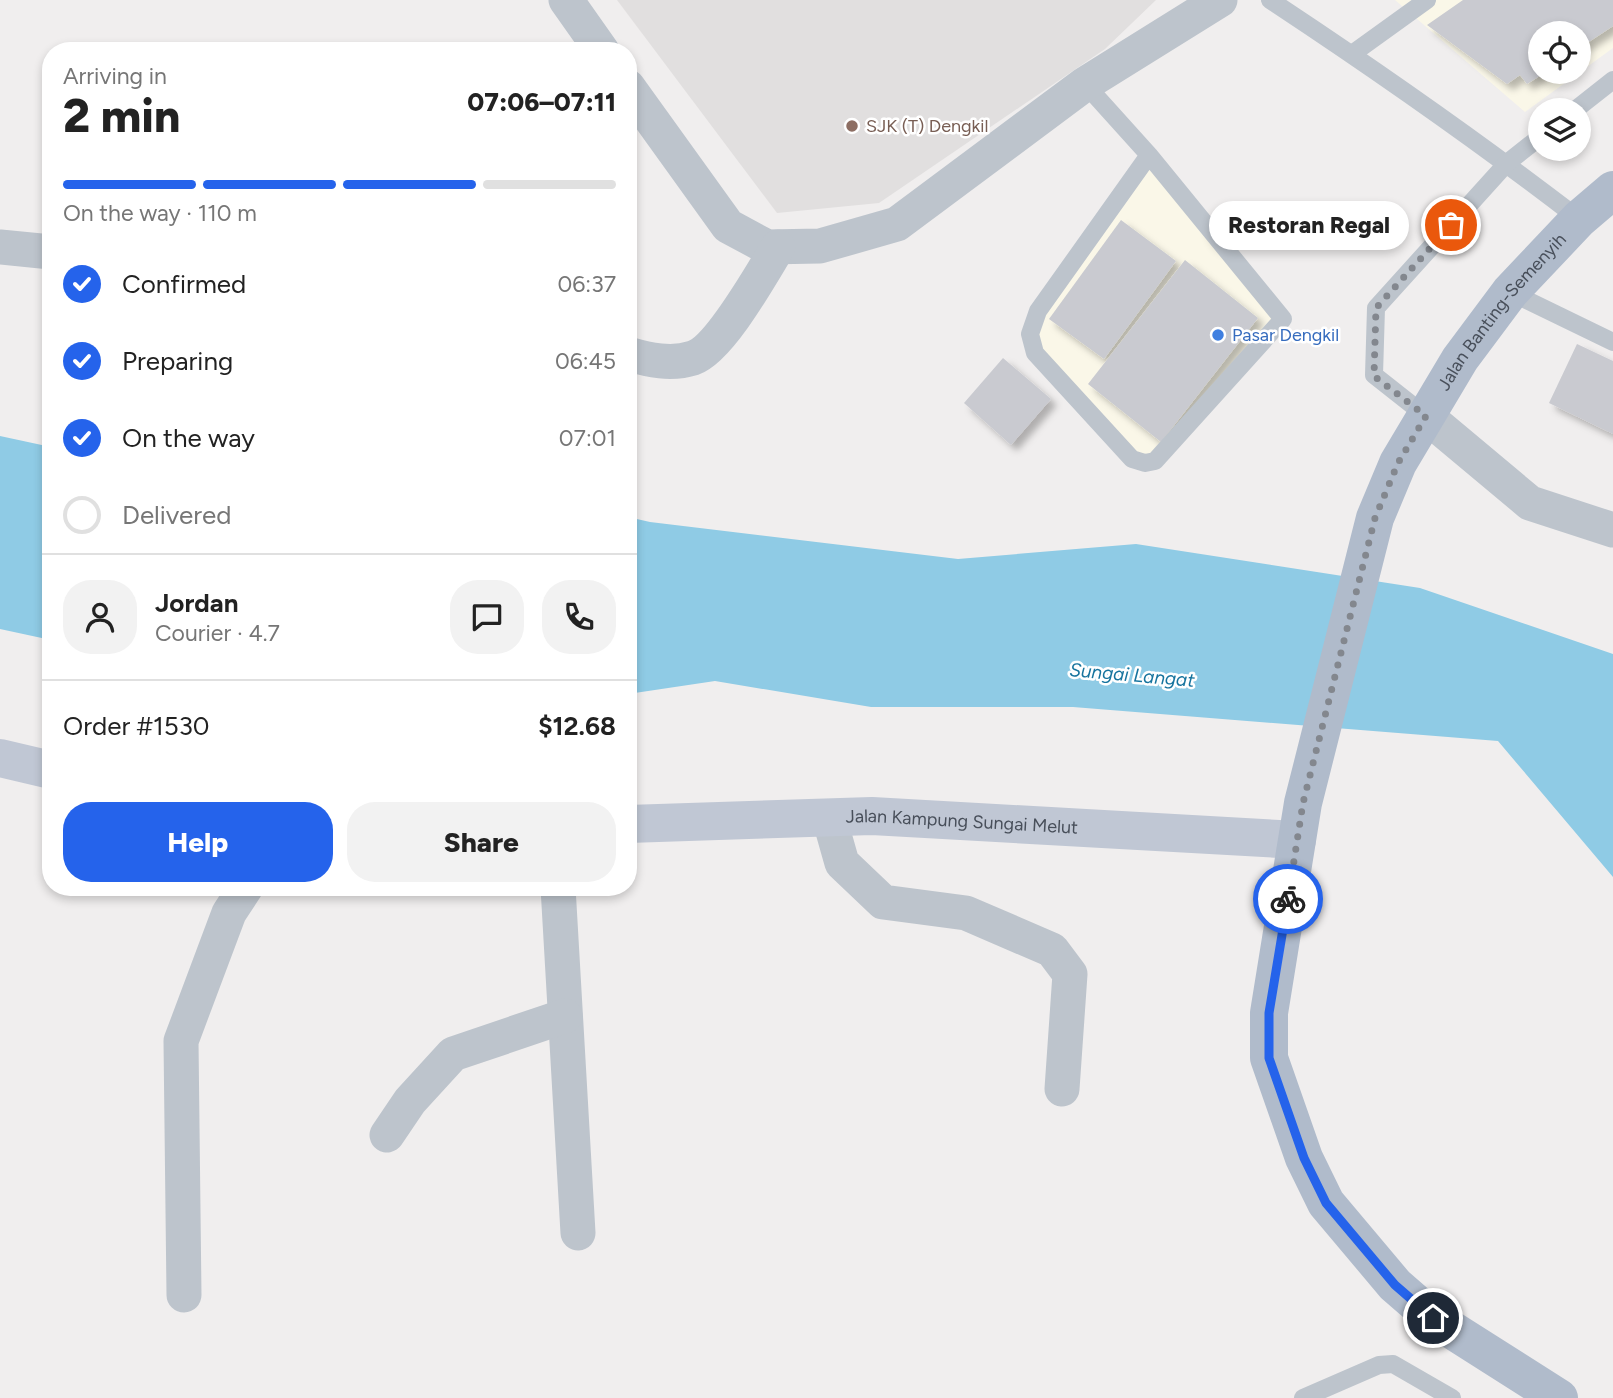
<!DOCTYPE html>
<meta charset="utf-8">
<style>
body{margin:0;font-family:Figtree,sans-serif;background:#f2f2f2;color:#222;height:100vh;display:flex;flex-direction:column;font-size:26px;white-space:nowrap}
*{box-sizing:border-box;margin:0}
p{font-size:23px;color:#767676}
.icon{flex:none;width:38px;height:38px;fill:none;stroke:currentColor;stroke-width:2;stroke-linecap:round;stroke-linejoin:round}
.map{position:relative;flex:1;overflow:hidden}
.drawer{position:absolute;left:42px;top:42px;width:595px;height:854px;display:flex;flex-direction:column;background:#fff;border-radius:28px;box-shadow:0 4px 10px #0003}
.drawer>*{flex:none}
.tools{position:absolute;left:1528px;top:21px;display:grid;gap:14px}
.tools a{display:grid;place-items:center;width:63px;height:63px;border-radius:50%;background:#fff;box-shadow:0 4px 10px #0003;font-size:35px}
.pin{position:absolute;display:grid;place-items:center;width:60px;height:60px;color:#fff;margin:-30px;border:4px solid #fff;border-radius:50%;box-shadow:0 2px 7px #0007}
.courier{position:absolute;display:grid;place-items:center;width:70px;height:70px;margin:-35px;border:5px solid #2563eb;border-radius:50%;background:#fff;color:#222;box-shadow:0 2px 9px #0007}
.bubble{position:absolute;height:49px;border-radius:24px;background:#fff;box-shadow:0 4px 10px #0003;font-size:23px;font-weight:800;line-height:49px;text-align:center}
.summary em{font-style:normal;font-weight:800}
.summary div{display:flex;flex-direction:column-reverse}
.summary{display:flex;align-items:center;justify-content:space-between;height:119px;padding:0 21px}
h1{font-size:46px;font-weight:800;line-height:52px}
.bar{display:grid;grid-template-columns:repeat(4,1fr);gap:10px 7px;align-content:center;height:84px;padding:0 21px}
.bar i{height:9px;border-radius:5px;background:#e0e0e0}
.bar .on{background:#2563eb}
.bar p{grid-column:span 4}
.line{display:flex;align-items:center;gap:18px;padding:0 21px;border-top:2px solid #e0e0e0}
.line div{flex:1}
.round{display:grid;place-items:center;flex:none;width:74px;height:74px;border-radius:28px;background:#f2f2f2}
ol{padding:0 21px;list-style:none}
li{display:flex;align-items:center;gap:21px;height:77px}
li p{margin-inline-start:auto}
li .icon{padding:7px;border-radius:50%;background:#2563eb;color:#fff;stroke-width:4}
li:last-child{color:#767676}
li i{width:38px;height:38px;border:4px solid #e0e0e0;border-radius:50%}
.cta{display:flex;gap:14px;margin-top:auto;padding:14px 21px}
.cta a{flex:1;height:80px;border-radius:28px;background:#2563eb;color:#fff;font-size:28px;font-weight:800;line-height:80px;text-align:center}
.cta a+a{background:#f2f2f2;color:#222}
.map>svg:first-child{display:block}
.commercial{fill:#faf7e8;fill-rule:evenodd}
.education{fill:#e1dfdf}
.water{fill:#8fcbe5}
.building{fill:#c9cad0;filter:url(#shadow)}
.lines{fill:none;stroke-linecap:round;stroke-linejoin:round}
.lane{stroke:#bdc4cc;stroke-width:18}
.street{stroke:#bdc4cc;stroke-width:35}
.secondary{stroke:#c0c7d4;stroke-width:38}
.primary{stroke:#b0bbcb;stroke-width:38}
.done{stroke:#83878e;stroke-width:7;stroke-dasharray:0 12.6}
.route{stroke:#2563eb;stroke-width:9}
.education-dot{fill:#8d6e63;stroke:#fff;stroke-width:2.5}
.shop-dot{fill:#3f7fe0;stroke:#fff;stroke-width:2.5}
.labels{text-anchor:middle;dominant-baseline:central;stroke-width:5;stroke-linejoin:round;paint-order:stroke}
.education-label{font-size:18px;fill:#785e54;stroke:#fff;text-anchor:start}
.street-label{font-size:18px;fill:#484f5a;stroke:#fff}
.shop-label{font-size:18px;fill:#366cbe;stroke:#fff;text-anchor:start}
.water-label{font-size:19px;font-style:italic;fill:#17749e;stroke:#fff}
</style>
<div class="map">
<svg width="1613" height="1398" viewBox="0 0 1613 1398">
<defs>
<filter id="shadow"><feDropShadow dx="6" dy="6" stdDeviation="3.5" flood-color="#0004"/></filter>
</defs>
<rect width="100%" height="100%" fill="#f0eeee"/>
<!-- commercial -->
<g class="commercial">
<path d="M1395 0H1613V48L1525 112ZM1540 33H1578V72H1540Z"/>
<path d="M1150 168 1274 318 1153 455 1135 454 1042 352 1038 336 1044 317Z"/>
</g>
<!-- education -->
<path class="education" d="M617 0H1156L1105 49 879 203 777 213Z"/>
<!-- water -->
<g class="water">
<path d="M0 436 51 447V640L0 629Z"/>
<path d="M628 517 650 522 958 559 1136 544 1420 588 1613 654V877L1498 741 1073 707H871L715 681 628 694Z"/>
</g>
<!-- building -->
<g class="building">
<path d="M1463 0H1613V26L1578 49V33H1540V72H1546L1527 84 1520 75 1507 84 1427 25Z"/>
<path d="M1121 220 1176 261 1104 359 1049 319Z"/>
<path d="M1185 260 1258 318 1161 442 1088 384Z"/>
<path d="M1577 344 1613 361V434L1549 403Z"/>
<path d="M1003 358 1051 399 1011 445 964 403Z"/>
</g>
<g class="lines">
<!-- lane -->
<g class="lane">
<path d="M1270 0C1376 70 1479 142 1579 219"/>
<path d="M1352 54 1427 0"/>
<path d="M1085 84 1149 155 1038 311 1030 334 1035 353 1132 459 1145 463 1155 461 1283 319 1149 155"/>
<path d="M1575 110 1613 80"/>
<path d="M1510 292 1613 342"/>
<path d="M1426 416 1374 375 1376 308 1507 163 1540 137"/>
<path d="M1303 1398 1379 1365 1393 1364 1452 1398"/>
</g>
<!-- street -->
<g class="street">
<path d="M566 0 602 51"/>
<path d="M628 87 728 226 767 247 820 246 897 224 1085 84 1220 0"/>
<path d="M0 247 51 252"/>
<path d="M628 354C649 360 671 365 693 358 720 349 762 273 778 247"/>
<path d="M1426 416 1530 503 1613 530"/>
<path d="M829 817 842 863 883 902 966 913 1052 950 1070 974 1062 1089"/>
<path d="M558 887 578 1233"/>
<path d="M387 1135 410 1101 453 1054 565 1016"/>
<path d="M184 1295 181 1041 229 913 246 887"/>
</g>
<!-- secondary -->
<g class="secondary">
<path d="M0 758 51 770"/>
<path id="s1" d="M628 824 872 816 1297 840"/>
</g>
<!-- primary -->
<path class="primary" id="s2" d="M1559 1398 1433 1318 1395 1285 1326 1203 1304 1158 1269 1058V1013L1303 803 1375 518 1398 463 1460 359 1510 292 1579 219 1613 190"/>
</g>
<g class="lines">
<!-- done -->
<path class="done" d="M1288 899 1303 803 1375 518 1398 463 1426 416 1374 376 1376 308 1451 225"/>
<!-- route -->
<path class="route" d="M1288 899 1269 1013V1058L1304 1158 1326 1203 1395 1285 1433 1318"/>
</g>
<!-- markers -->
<circle class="education-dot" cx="852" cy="126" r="7"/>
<circle class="shop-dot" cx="1218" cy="335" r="7"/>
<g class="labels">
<!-- education labels -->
<g class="education-label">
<text x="866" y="126">SJK (T) Dengkil</text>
</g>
<!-- street labels -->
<g class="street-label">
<text stroke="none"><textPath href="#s2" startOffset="1258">Jalan Banting-Semenyih</textPath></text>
<text stroke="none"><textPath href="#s1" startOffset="334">Jalan Kampung Sungai Melut</textPath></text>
</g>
<!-- shop labels -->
<g class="shop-label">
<text x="1232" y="335">Pasar Dengkil</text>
</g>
<!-- water labels -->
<g class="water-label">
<text transform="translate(1132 675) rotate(5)">Sungai Langat</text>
</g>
</g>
</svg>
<div class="tools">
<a><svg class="icon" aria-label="locate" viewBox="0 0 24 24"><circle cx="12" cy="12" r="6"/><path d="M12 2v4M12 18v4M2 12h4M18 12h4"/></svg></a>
<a><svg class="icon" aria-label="layers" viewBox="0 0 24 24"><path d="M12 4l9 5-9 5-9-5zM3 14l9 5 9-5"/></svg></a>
</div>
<div class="pin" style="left:1451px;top:225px;background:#ea580c"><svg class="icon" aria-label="bag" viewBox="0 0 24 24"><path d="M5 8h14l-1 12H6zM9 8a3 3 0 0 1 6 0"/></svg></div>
<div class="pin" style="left:1433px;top:1318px;background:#1f2937"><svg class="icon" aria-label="home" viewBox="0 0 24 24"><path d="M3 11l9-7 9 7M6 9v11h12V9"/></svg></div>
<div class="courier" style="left:1288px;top:899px"><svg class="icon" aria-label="bike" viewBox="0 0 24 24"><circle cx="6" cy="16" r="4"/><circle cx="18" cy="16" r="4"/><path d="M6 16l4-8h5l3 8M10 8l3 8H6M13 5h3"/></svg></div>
<div class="bubble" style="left:1209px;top:201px;width:200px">Restoran Regal</div>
<section class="drawer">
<div class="summary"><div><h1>2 min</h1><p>Arriving in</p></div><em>07:06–07:11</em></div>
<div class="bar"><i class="on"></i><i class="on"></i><i class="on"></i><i></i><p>On the way · 110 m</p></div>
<ol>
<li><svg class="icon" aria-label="check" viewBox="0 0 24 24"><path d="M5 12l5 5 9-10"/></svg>Confirmed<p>06:37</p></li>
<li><svg class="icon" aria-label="check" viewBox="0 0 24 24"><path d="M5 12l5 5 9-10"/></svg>Preparing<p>06:45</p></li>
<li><svg class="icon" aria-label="check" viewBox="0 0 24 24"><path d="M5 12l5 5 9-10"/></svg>On the way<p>07:01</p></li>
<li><i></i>Delivered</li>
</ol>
<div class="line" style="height:126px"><a class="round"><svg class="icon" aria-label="person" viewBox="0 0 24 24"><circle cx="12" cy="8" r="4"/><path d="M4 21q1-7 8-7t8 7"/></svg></a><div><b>Jordan</b><p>Courier · 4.7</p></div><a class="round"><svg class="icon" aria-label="chat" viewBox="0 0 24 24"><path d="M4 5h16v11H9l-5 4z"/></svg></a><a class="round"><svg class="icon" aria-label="phone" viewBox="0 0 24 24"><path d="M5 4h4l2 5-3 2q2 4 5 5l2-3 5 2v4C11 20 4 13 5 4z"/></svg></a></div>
<div class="line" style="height:91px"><div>Order #1530</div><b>$12.68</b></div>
<div class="cta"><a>Help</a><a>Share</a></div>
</section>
</div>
